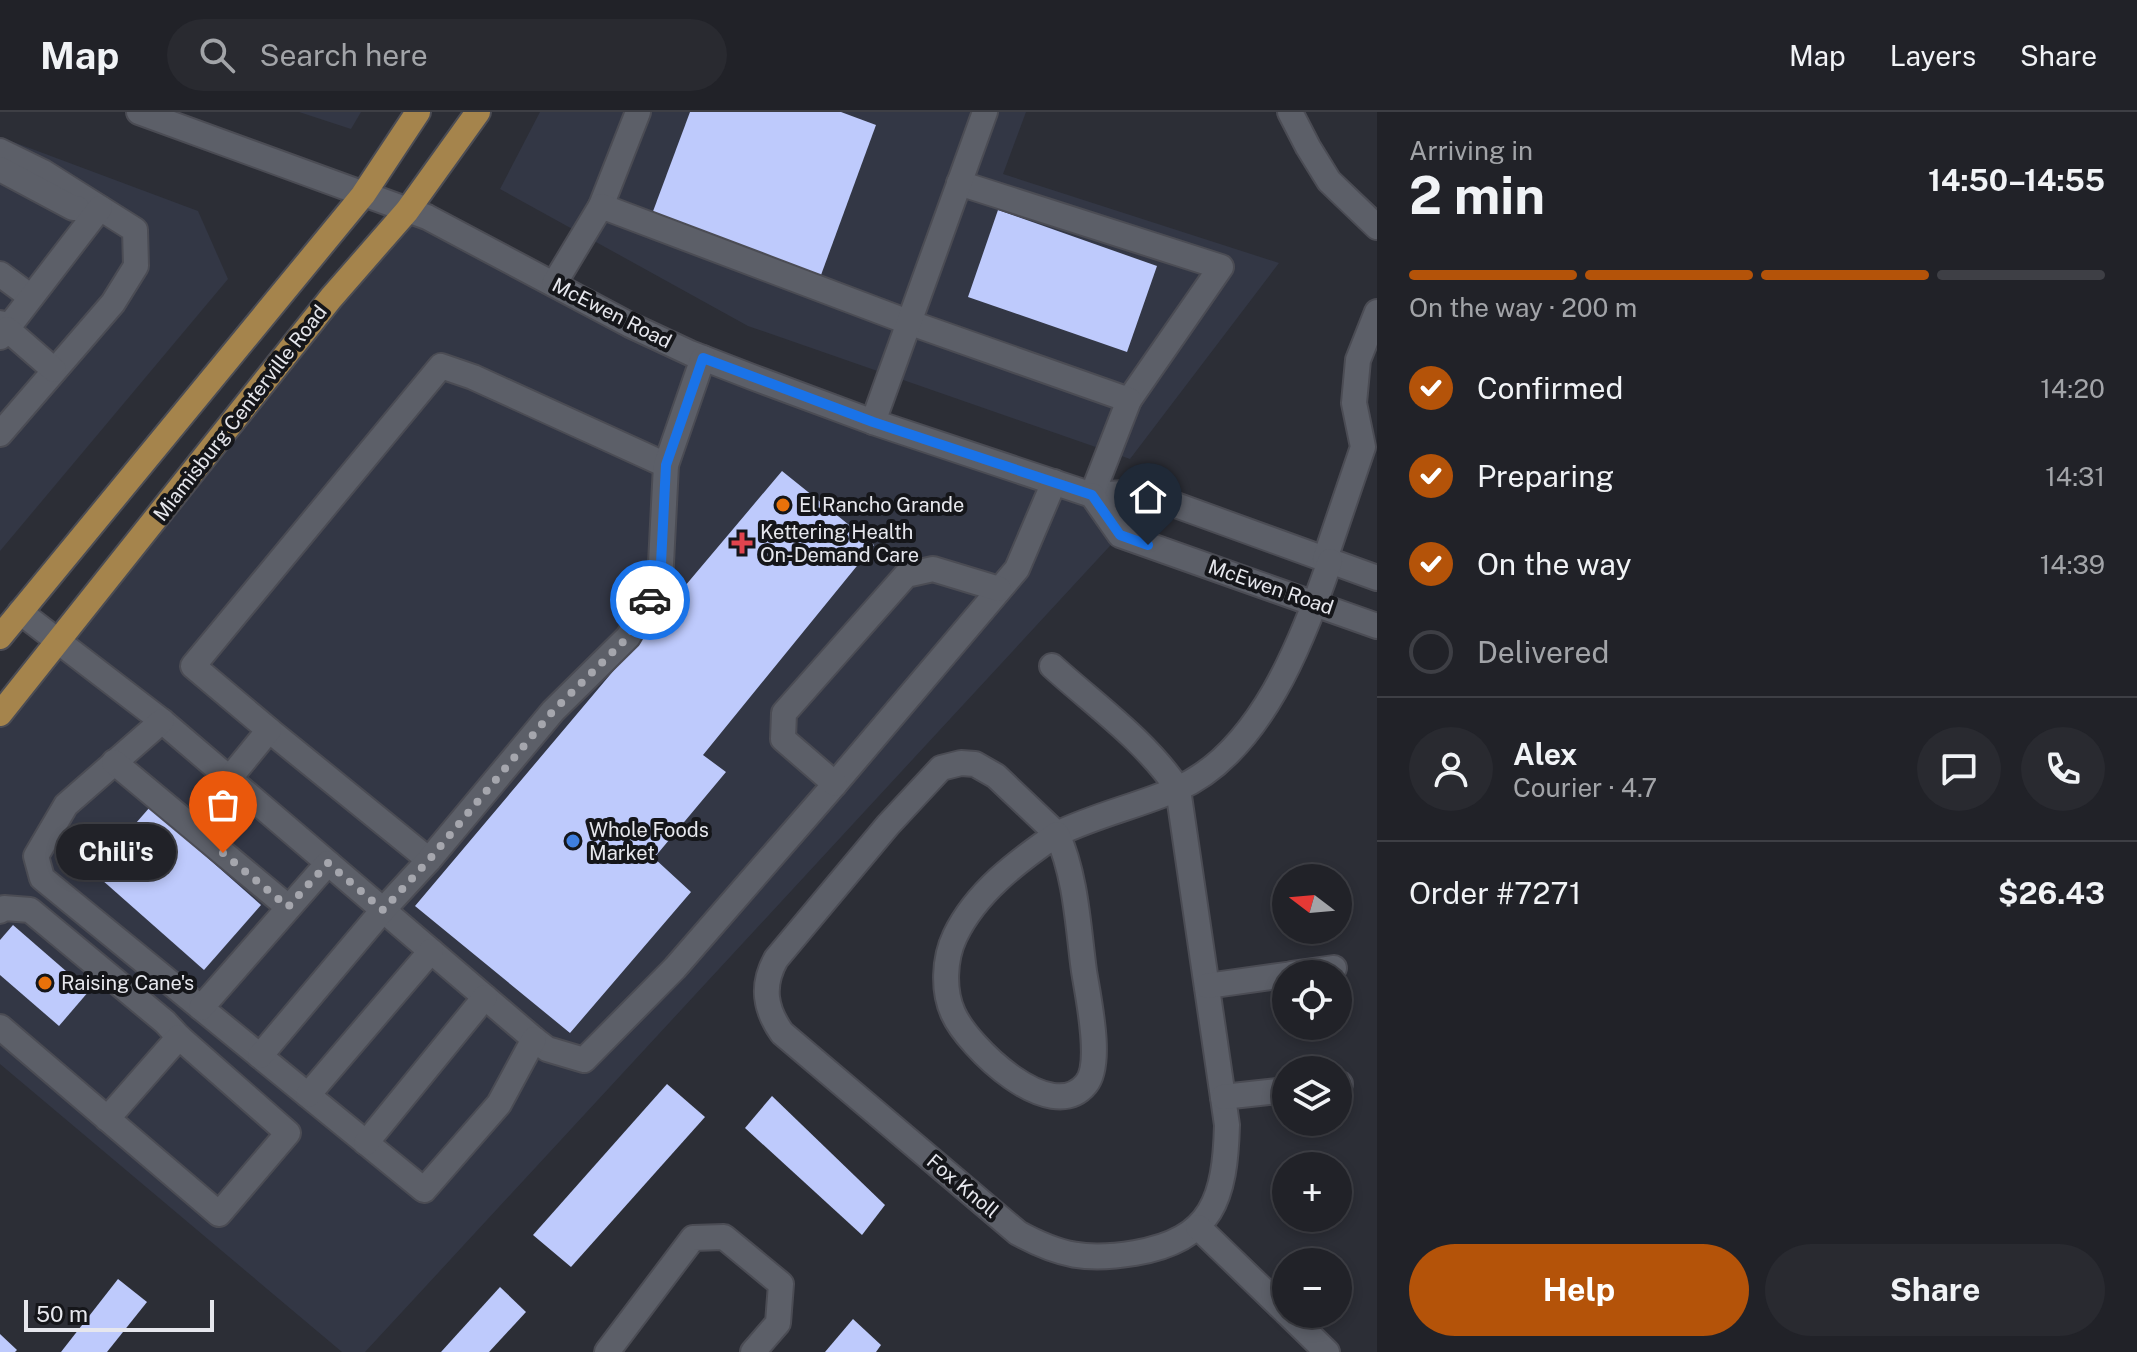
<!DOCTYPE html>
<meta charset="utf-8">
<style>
body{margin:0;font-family:"Public Sans",sans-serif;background:#292a30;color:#f1f3f6;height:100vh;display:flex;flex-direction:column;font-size:30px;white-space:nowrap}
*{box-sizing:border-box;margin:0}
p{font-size:26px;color:#a2a4a8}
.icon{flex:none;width:44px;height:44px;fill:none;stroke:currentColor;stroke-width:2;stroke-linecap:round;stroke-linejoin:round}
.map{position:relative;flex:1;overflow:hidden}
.drawer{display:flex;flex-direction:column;background:#212228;width:760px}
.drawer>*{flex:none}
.needle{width:52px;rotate:286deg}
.tools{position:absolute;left:1272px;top:752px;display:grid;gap:16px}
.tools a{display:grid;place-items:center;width:80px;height:80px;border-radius:50%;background:#212228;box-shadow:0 4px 12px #0003,0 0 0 2px #3e3f45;font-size:40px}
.scale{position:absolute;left:24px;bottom:20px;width:190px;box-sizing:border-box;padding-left:8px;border:4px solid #e6e7ed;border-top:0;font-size:22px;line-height:28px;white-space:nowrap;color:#e6e7ed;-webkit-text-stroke:6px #15161a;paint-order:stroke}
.pin{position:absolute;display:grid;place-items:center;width:68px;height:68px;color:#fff;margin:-82px -34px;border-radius:50% 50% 50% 0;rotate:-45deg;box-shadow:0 0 8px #0007}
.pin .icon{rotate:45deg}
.courier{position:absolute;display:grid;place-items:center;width:80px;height:80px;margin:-40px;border:6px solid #1a73e8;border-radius:50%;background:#fff;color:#222;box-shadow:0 2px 10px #0007}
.bubble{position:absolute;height:56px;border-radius:28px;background:#212228;box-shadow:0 4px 12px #0003,0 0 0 2px #3e3f45;font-size:26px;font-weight:700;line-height:56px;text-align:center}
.head em{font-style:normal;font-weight:700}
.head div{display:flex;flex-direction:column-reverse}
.head{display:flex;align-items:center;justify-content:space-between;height:136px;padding:0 32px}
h1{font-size:52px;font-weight:700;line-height:60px}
.bar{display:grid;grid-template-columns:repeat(4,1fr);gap:12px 8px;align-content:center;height:96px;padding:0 32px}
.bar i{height:10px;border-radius:6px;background:#3e3f45}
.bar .on{background:#b45309}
.bar p{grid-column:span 4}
.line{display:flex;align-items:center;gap:20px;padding:0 32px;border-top:2px solid #3e3f45}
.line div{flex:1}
.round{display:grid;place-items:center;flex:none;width:84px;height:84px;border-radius:42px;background:#292a30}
ol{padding:0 32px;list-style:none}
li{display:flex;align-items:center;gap:24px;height:88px}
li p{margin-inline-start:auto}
li .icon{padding:8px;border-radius:50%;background:#b45309;color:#fff;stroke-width:4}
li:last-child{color:#a2a4a8}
li i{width:44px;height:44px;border:4px solid #3e3f45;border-radius:50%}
.primary-button{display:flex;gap:16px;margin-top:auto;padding:16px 32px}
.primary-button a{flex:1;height:92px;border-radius:48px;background:#b45309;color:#fff;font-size:32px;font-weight:700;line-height:92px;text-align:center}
.primary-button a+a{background:#292a30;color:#f1f3f6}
header{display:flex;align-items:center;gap:48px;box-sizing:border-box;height:112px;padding:0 40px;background:#212228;border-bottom:2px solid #3e3f45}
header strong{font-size:38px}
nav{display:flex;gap:44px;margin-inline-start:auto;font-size:28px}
.search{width:560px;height:72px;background:#292a30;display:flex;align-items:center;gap:20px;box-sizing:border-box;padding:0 28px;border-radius:44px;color:#a2a4a8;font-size:30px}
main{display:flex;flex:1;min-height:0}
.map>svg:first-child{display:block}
.built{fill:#333745}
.building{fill:#becafc}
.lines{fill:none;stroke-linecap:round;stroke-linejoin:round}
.minor-casing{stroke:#4b4c54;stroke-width:28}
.major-casing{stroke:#4b4c54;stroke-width:28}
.minor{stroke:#5c5f68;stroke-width:24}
.major{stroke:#a5844c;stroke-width:24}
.done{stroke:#a5a6ad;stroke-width:8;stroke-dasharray:0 14.4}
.route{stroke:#1a73e8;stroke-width:10}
.food-dot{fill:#e8710a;stroke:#15161a;stroke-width:3}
.health-dot{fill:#e0444e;stroke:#15161a;stroke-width:3}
.shop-dot{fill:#3f7fe0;stroke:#15161a;stroke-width:3}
.labels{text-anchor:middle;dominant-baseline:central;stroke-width:8;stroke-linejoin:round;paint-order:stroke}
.street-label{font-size:20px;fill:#e6e7ed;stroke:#15161a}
.poi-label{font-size:20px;fill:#e6e7ed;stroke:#15161a;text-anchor:start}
</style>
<header>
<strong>Map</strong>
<div class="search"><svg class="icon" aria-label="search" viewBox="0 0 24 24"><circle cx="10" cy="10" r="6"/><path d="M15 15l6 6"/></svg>Search here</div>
<nav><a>Map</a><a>Layers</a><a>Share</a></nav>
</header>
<main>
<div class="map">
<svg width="1377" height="1240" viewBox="0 0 1377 1240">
<rect width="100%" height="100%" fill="#2c2e36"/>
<!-- built -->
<g class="built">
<path d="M299 0H361L351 17Z"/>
<path d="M540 0H1026L1003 62 1279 151 1130 347 748 214 500 77Z"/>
<path d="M0 25 198 99 228 167 0 439Z"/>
<path d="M407 99 630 213 1092 383 1120 423 365 1240H342L0 952V602Z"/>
</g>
<!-- building -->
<g class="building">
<path d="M690 0H841L876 13 821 163 652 102Z"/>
<path d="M998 98 1157 154 1127 240 968 185Z"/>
<path d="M782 359 874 433 703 643 726 660 654 746 691 780 570 921 415 794Z"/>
<path d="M150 695 261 793 204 858 93 760Z"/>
<path d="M13 813 89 879 59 914 0 863V828Z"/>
<path d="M667 972 705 1005 571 1155 533 1123Z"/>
<path d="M772 984 885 1093 862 1123 745 1016Z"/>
<path d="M118 1167 147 1190 107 1240H61Z"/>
<path d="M500 1175 526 1200 489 1240H441Z"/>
<path d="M853 1207 881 1233 876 1240H825Z"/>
<path d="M0 1222 17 1238 15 1240H0Z"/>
</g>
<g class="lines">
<defs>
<g id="minor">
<path d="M139 0 427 105 630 213 690 241 752 265 873 310 1092 383 1140 380 1377 466"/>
<path d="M1290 0 1308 35 1329 69 1377 115"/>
<path d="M0 39 43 60 135 118 136 154 113 191 0 322"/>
<path d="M0 57 73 96H77"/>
<path d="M959 71 1221 155 1129 288"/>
<path d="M601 94 638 0"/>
<path d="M0 162 31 185"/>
<path d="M554 172 601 94 908 210 1129 288 1092 383"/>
<path d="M0 211 7 217 100 96"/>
<path d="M0 225 7 217 54 258"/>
<path d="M873 310 985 0"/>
<path d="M1092 383 1120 423 1377 514"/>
<path d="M1325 447 1363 335 1354 291 1358 248 1377 200"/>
<path d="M20 500 162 609 534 927 547 937 584 948 675 856 835 672 1017 457 1054 370"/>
<path d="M1052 554C1095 593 1146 629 1178 677L1227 1013C1225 1086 1213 1128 1135 1141 1087 1149 1060 1144 1018 1121L782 921C765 897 761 874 776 847L888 713 941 656 961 651 975 652 996 664 1057 722C1096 703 1138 694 1177 677 1260 641 1303 528 1330 449"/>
<path d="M162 609 66 693 36 744 42 766 424 1078 499 992 534 927"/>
<path d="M269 618 429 748"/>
<path d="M114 650 288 795"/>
<path d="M229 667 269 618 193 554 441 254 473 265 666 353"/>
<path d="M835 672 783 627 784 601 906 463 933 457 999 477"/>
<path d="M1057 722C1076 764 1078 814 1084 859 1088 885 1103 952 1086 972 1051 1015 968 935 953 901 943 879 944 847 955 824 976 780 1018 749 1057 722Z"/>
<path d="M0 799 4 796 30 798 165 910 179 925"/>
<path d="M1291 862 1334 856"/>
<path d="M1207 874 1286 863"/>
<path d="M201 896 328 751"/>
<path d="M0 915 219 1102 288 1021 179 925 107 1007"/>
<path d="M260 944 383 798 429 748 553 599 628 525 660 471 666 353 703 246"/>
<path d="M1338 972H1340"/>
<path d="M308 983 431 839"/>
<path d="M1223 985 1286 978"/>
<path d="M366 1031 485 885"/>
<path d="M1198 1115 1286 1200"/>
<path d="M1288 1202 1327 1240"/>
<path d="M607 1240 693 1126 724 1125 781 1172 778 1211 753 1240"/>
</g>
<g id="major">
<path d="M0 525 363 83 418 0"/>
<path d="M0 602 331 186 407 99 478 0"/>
</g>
</defs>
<!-- minor casing -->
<use href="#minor" class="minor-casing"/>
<!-- major casing -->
<use href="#major" class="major-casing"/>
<!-- minor -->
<use href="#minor" class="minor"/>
<!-- major -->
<use href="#major" class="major"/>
</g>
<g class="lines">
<!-- done -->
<path class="done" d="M223 741 288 795 328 751 383 798 429 748 553 599 628 525 650 488"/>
<!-- route -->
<path class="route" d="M650 488 660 471 666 353 703 246 873 310 1092 383 1120 423 1148 433"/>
</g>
<!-- markers -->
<g class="food-dot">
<circle cx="783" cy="393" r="8"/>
<circle cx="45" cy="871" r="8"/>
</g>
<path class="health-dot" d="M738 419h8v8h8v8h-8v8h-8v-8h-8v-8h8z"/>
<circle class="shop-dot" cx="573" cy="729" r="8"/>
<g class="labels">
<!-- street labels -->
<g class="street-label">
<text transform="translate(612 201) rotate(27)">McEwen Road</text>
<text transform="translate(240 301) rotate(-52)">Miamisburg Centerville Road</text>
<text transform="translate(1271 475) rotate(19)">McEwen Road</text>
<text transform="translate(963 1074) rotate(40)">Fox Knoll</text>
</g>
<!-- poi labels -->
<g class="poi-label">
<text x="799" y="393">El Rancho Grande</text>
<text x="760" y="420">Kettering Health<tspan x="760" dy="23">On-Demand Care</tspan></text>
<text x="589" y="718">Whole Foods<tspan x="589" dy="23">Market</tspan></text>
<text x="61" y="871">Raising Cane's</text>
</g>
</g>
</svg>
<div class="tools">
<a><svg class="needle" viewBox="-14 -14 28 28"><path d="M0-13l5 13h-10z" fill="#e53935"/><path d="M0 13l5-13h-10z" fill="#a2a4a8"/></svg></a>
<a><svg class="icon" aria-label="locate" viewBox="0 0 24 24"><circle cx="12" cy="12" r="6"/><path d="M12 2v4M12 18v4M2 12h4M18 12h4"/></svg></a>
<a><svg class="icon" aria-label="layers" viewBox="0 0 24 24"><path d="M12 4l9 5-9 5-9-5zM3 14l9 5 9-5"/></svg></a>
<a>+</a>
<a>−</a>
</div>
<div class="scale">50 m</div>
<div class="pin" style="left:223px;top:741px;background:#ea580c"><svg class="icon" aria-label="bag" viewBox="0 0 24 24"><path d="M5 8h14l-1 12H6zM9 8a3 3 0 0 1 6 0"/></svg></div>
<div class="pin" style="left:1148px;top:433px;background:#1f2937"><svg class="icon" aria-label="home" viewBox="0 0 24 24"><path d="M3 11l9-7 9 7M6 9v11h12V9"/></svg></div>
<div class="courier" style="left:650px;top:488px"><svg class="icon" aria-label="car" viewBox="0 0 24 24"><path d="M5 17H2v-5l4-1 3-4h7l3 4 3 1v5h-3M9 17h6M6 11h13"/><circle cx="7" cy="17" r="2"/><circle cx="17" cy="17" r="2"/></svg></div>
<div class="bubble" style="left:56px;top:712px;width:120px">Chili's</div>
</div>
<section class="drawer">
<div class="head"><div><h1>2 min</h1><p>Arriving in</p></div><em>14:50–14:55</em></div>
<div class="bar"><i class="on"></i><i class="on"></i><i class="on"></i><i></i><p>On the way · 200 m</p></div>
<ol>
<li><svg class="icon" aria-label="check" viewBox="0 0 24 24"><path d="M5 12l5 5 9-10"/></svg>Confirmed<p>14:20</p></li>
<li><svg class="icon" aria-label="check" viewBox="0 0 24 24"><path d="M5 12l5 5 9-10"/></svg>Preparing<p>14:31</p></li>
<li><svg class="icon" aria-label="check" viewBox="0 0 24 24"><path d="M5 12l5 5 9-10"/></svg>On the way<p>14:39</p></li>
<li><i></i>Delivered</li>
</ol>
<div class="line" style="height:144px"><a class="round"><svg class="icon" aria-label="person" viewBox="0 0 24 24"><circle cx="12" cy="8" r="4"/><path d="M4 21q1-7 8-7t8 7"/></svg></a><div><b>Alex</b><p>Courier · 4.7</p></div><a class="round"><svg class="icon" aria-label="chat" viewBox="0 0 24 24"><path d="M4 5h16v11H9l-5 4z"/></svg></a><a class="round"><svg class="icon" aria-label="phone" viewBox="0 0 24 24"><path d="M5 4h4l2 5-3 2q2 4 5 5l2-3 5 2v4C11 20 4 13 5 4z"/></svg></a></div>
<div class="line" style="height:104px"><div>Order #7271</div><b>$26.43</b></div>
<div class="primary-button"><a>Help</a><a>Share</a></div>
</section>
</main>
